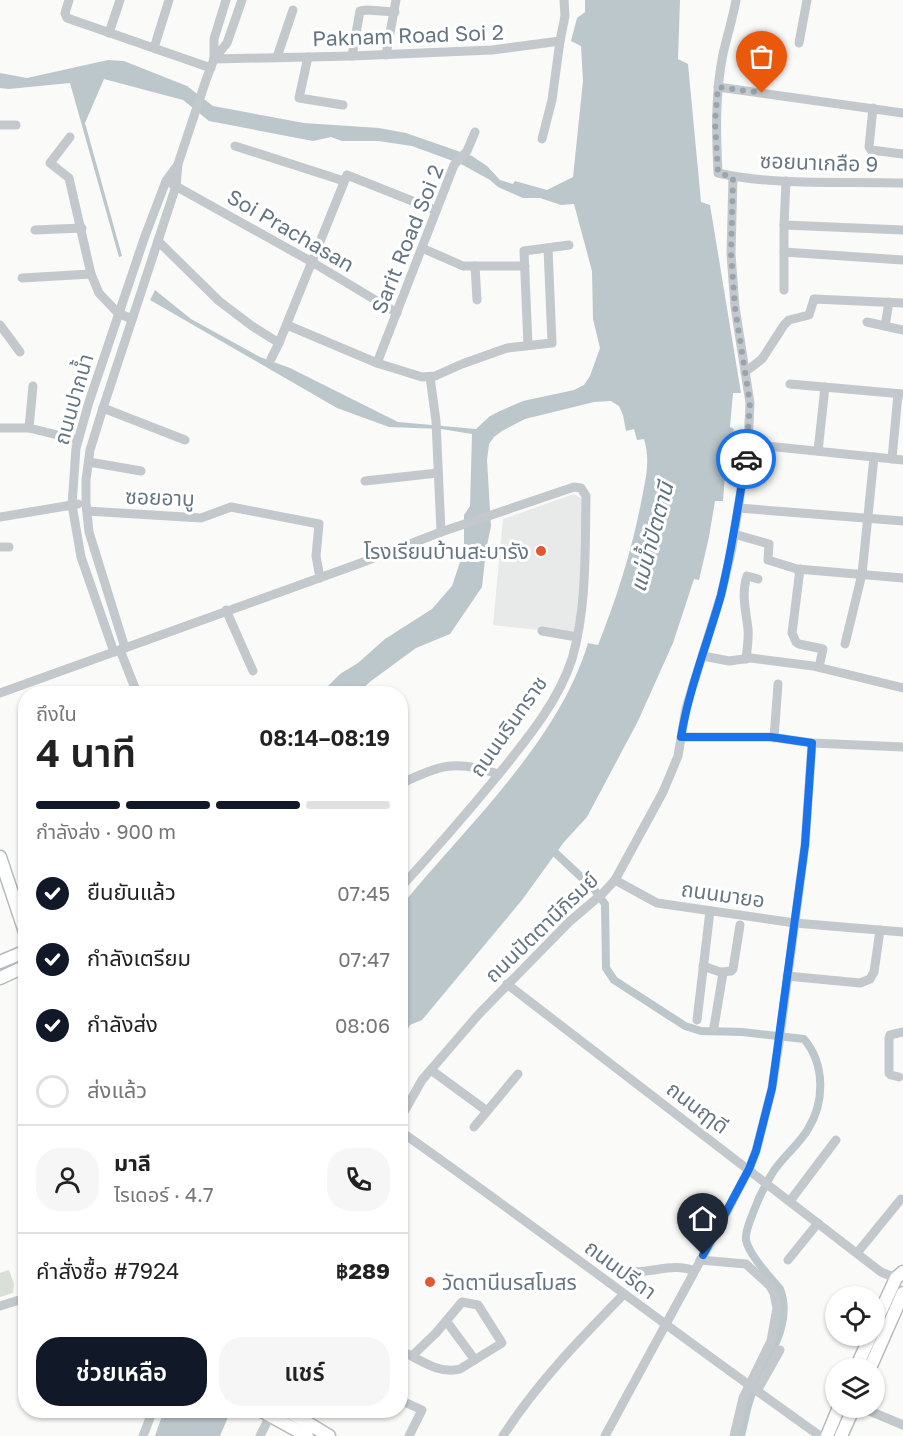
<!DOCTYPE html>
<html lang="th">
<meta charset="utf-8">
<style>
body{margin:0;font-family:"Golos Text","Noto Sans Thai",sans-serif;background:#f6f6f6;color:#222;height:100vh;display:flex;flex-direction:column;font-size:22px;white-space:nowrap}
*{box-sizing:border-box;margin:0}
p{font-size:20px;color:#767676}
.icon{flex:none;width:33px;height:33px;fill:none;stroke:currentColor;stroke-width:2;stroke-linecap:round;stroke-linejoin:round}
.map{position:relative;flex:1;overflow:hidden}
.side{position:absolute;left:18px;top:686px;width:390px;height:732px;display:flex;flex-direction:column;background:#fff;border-radius:24px;box-shadow:0 2px 4px #0004}
.side>*{flex:none}
.fabs{position:absolute;left:825px;top:1286px;display:grid;gap:12px}
.fabs a{display:grid;place-items:center;width:60px;height:60px;border-radius:50%;background:#fff;box-shadow:0 2px 4px #0004;font-size:30px}
.pin{position:absolute;display:grid;place-items:center;width:51px;height:51px;color:#fff;margin:-62px -26px;border-radius:50% 50% 50% 0;rotate:-45deg;box-shadow:0 0 6px #0007}
.pin .icon{rotate:45deg}
.courier{position:absolute;display:grid;place-items:center;width:60px;height:60px;margin:-30px;border:4px solid #1a73e8;border-radius:50%;background:#fff;color:#222;box-shadow:0 2px 8px #0007}
.overview em{font-style:normal;font-weight:600}
.overview div{display:flex;flex-direction:column-reverse}
.overview{display:flex;align-items:center;justify-content:space-between;height:102px;padding:0 18px}
h1{font-size:39px;font-weight:600;line-height:45px}
.bar{display:grid;grid-template-columns:repeat(4,1fr);gap:9px 6px;align-content:center;height:72px;padding:0 18px}
.bar i{height:8px;border-radius:4px;background:#e0e0e0}
.bar .on{background:#111827}
.bar p{grid-column:span 4}
.line{display:flex;align-items:center;gap:15px;padding:0 18px;border-top:2px solid #e0e0e0}
.line div{flex:1}
.round{display:grid;place-items:center;flex:none;width:63px;height:63px;border-radius:24px;background:#f6f6f6}
ol{padding:0 18px;list-style:none}
li{display:flex;align-items:center;gap:18px;height:66px}
li p{margin-inline-start:auto}
li .icon{padding:6px;border-radius:50%;background:#111827;color:#fff;stroke-width:4}
li:last-child{color:#767676}
li i{width:33px;height:33px;border:3px solid #e0e0e0;border-radius:50%}
.primary-button{display:flex;gap:12px;margin-top:auto;padding:12px 18px}
.primary-button a{flex:1;height:69px;border-radius:24px;background:#111827;color:#fff;font-size:24px;font-weight:600;line-height:69px;text-align:center}
.primary-button a+a{background:#f6f6f6;color:#222}
.map>svg:first-child{display:block}
.built{fill:#e8e9e9}
.green{fill:#dadfd7}
.water{fill:#bbc7cb}
.pier{fill:#fafaf8}
.lines{fill:none;stroke-linecap:round;stroke-linejoin:round}
.canal{stroke:#bbc7cb;stroke-width:8}
.major-casing{stroke:#b5babe;stroke-width:15}
.minor{stroke:#c3c8cc;stroke-width:9}
.major{stroke:#fff;stroke-width:12}
.done{stroke:#99a4ac;stroke-width:6;stroke-dasharray:0 10.8}
.route{stroke:#1a73e8;stroke-width:8}
.poi-dot{fill:#e4572e;stroke:#fff;stroke-width:2}
.labels{text-anchor:middle;dominant-baseline:central;stroke-width:6;stroke-linejoin:round;paint-order:stroke}
.street-label{font-size:21px;fill:#657683;stroke:#fff}
.poi-label{font-size:21px;fill:#657683;stroke:#fff;text-anchor:end}
.water-label{font-size:22px;font-style:italic;fill:#60757c;stroke:#fff}
</style>
<div class="map">
<svg width="903" height="1436" viewBox="0 0 903 1436">
<rect width="100%" height="100%" fill="#fafaf8"/>
<!-- built -->
<path class="built" d="M574 494 584 500 580 583 574 634 493 625 503 519Z"/>
<!-- green -->
<path class="green" d="M9 1270 14 1284 13 1293 0 1297V1273Z"/>
<!-- water -->
<g class="water">
<path d="M585 0H680L678 59 688 64 701 202 710 205 741 393H733L730 427 734 429 732 437 728 438 723 501H715L709 537 699 580 694 579 673 643 638 721 587 817 564 842 522 900 422 1020 410 1025 401 1042V906C465 828 559 741 588 643L598 645C617 597 631 553 641 503 645 481 651 462 644 439L637 440 634 429 626 431 623 415 619 406 611 401 594 402 525 419 502 431 494 437 489 444 487 460 491 526 486 550 482 587 450 634 416 648 371 681 358 693H321L340 674 358 663 385 639 432 609 452 586 464 550V515L470 506 472 434 441 429 389 427 337 408 150 300 155 290 191 319 260 357 290 368 398 422 476 429 490 416 500 411 523 401 574 390 584 385 590 376 600 348 593 319 592 271 574 204 561 205 540 198H523L498 187 490 180 461 164 412 146 378 141H342L331 137 313 141 209 121 183 100 104 79 85 123 122 256 119 257 70 83 9 89 0 88V73L27 78 108 60 124 61 187 86 213 106 304 123 379 128 406 133 472 156 487 166 500 180 513 184 515 181 547 190 573 177 583 81 581 46 571 41 577 18 585 12Z"/>
<path d="M164 1410H231L220 1436H155Z"/>
</g>
<!-- pier -->
<path class="pier" d="M0 891H24L26 933H12Z"/>
<g class="lines">
<!-- canal -->
<path class="canal" d="M549 847 594 889 605 904 606 968 614 980 685 1026 701 1031 742 1032 804 1039C825 1064 825 1102 808 1129 799 1145 783 1156 773 1172 765 1185 758 1199 753 1213 750 1221 745 1231 746 1240 749 1255 770 1277 780 1289 795 1328 761 1364 750 1399 746 1411 744 1424 741 1436"/>
<defs>
<g id="major">
<path d="M0 857 26 935"/>
<path d="M0 962 26 951"/>
<path d="M0 978 26 966"/>
<path d="M874 1326 896 1278 903 1272"/>
<path d="M856 1368 871 1335"/>
<path d="M870 1368 903 1293"/>
<path d="M260 1410 307 1436"/>
<path d="M286 1410 329 1436"/>
<path d="M827 1436 839 1407"/>
<path d="M841 1436 854 1407"/>
</g>
</defs>
<!-- major casing -->
<use href="#major" class="major-casing"/>
<!-- minor -->
<g class="minor">
<path d="M69 0 65 13 67 18 211 68"/>
<path d="M736 0C733 18 727 36 723 54 715 94 716 133 718 173 774 186 845 181 903 183"/>
<path d="M109 33 120 0"/>
<path d="M799 43 807 0"/>
<path d="M154 48 169 0"/>
<path d="M386 55 396 0"/>
<path d="M352 56 360 11 367 10 395 12"/>
<path d="M277 57 293 10"/>
<path d="M308 57 299 98 343 105"/>
<path d="M214 59 352 56 492 50 560 41 565 16 564 0"/>
<path d="M214 59V39L226 0"/>
<path d="M718 87 903 113"/>
<path d="M873 108 869 147 871 150 903 154"/>
<path d="M0 125H16"/>
<path d="M70 137 50 163 69 178 91 274 99 293 118 313 132 319"/>
<path d="M542 139 552 100 560 41"/>
<path d="M235 146 344 181"/>
<path d="M172 184 312 262 397 313"/>
<path d="M784 225 903 230"/>
<path d="M35 230 82 228"/>
<path d="M158 241 219 301 252 326 279 343"/>
<path d="M422 248 463 266H525"/>
<path d="M784 252 903 260"/>
<path d="M475 266 477 300"/>
<path d="M22 278 91 274"/>
<path d="M784 290V225L786 181"/>
<path d="M867 322 903 330"/>
<path d="M0 325 20 352"/>
<path d="M287 325 377 363 422 377 435 376 462 364 507 348 552 343 548 248"/>
<path d="M885 326 889 302"/>
<path d="M528 345 524 251 569 245"/>
<path d="M271 359 279 343 347 175 435 210"/>
<path d="M377 363 454 165 467 151 475 132"/>
<path d="M745 372 762 359 784 325 789 320 809 315 814 299 903 303"/>
<path d="M430 377 436 421 441 532"/>
<path d="M790 384 903 394"/>
<path d="M103 408 185 440"/>
<path d="M0 428H29L78 440"/>
<path d="M29 428 33 386"/>
<path d="M748 444 903 460"/>
<path d="M818 451 825 387"/>
<path d="M892 459 898 394"/>
<path d="M89 462 141 471"/>
<path d="M365 481 438 473"/>
<path d="M738 508 903 521"/>
<path d="M87 511 201 518 231 507 319 524 316 556 320 578"/>
<path d="M0 517 78 504"/>
<path d="M734 534 769 544 768 560 797 569 903 578"/>
<path d="M0 547H9"/>
<path d="M800 569 792 633 796 642 799 644 823 649 819 667"/>
<path d="M226 610 253 671"/>
<path d="M542 631 577 637"/>
<path d="M845 644 862 574 874 457"/>
<path d="M125 648 89 532 86 503V480L90 450 103 408 176 186 178 164 206 80 214 59 227 43 242 0"/>
<path d="M120 650 137 693"/>
<path d="M114 652 81 557 72 505 76 448 89 402 145 236 166 181 177 166"/>
<path d="M703 656 729 661 751 658 813 666 903 688"/>
<path d="M746 659C747 649 749 639 748 629 746 611 741 595 747 576L758 579"/>
<path d="M0 693 358 564 441 532 574 487 581 488 586 496C585 548 587 608 572 659 558 702 527 739 499 774 467 813 434 851 400 888"/>
<path d="M681 737H771L812 743 903 747"/>
<path d="M774 738 778 684"/>
<path d="M400 784C441 765 455 759 498 774"/>
<path d="M615 880 657 903 795 923 903 932"/>
<path d="M703 966 723 973 714 1027"/>
<path d="M722 972 731 971 733 969 740 925"/>
<path d="M787 976 860 983 870 979 874 972 880 930"/>
<path d="M507 984 881 1272 896 1278"/>
<path d="M697 1020 710 911"/>
<path d="M431 1070 487 1111"/>
<path d="M899 1077 891 1075 889 1073V1038L890 1035 903 1032"/>
<path d="M400 1119 422 1080 478 1015 569 922 603 893 615 880 663 792 678 756 686 708 721 595 732 548 748 444 750 403 735 307 731 254 733 177"/>
<path d="M474 1127 518 1074"/>
<path d="M400 1131C542 1231 679 1336 820 1436"/>
<path d="M790 1201 836 1140"/>
<path d="M857 1253 901 1199"/>
<path d="M700 1260 746 1264 770 1286 774 1293 777 1308 771 1341 743 1398 734 1436"/>
<path d="M788 1260 818 1223"/>
<path d="M620 1270C644 1277 671 1261 694 1271"/>
<path d="M0 1306 26 1298"/>
<path d="M447 1322 475 1360"/>
<path d="M400 1350C419 1359 439 1375 460 1369L502 1343 478 1305 462 1302 436 1333 412 1356"/>
<path d="M757 1391 780 1350"/>
<path d="M400 1400 422 1410 409 1436"/>
<path d="M860 1407 903 1425"/>
<path d="M143 1436 153 1410"/>
<path d="M260 1436 273 1410"/>
<path d="M503 1436C537 1383 580 1339 624 1294"/>
<path d="M605 1436 722 1221 749 1169 756 1151 772 1088 779 1043 805 845 812 743"/>
</g>
<!-- major -->
<use href="#major" class="major"/>
</g>
<g class="lines">
<!-- done -->
<path class="done" d="M746 459 750 403 735 308 731 254 733 177 718 173 715 122 718 87 762 93"/>
<!-- route -->
<path class="route" d="M703 1255 749 1169 756 1151 772 1088 805 845 812 743 771 737H681C689 688 708 642 721 595 732 550 738 505 746 459"/>
</g>
<!-- markers -->
<g class="poi-dot">
<circle cx="541" cy="551" r="6"/>
<circle cx="430" cy="1282" r="6"/>
</g>
<g class="labels">
<!-- street labels -->
<g class="street-label">
<text transform="translate(408 35) rotate(-2)">Paknam Road Soi 2</text>
<text transform="translate(819 162) rotate(2)">ซอยนาเกลือ 9</text>
<text transform="translate(291 230) rotate(30)">Soi Prachasan</text>
<text transform="translate(407 239) rotate(-68)">Sarit Road Soi 2</text>
<text transform="translate(73 399) rotate(-74)">ถนนปากน้ำ</text>
<text transform="translate(160 497) rotate(2)">ซอยอาบู</text>
<text transform="translate(508 726) rotate(-55)">ถนนนรินทราช</text>
<text transform="translate(723 894) rotate(8)">ถนนมายอ</text>
<text transform="translate(541 927) rotate(-44)">ถนนปัตตานีภิรมย์</text>
<text transform="translate(698 1107) rotate(37)">ถนนฤๅดี</text>
<text transform="translate(621 1269) rotate(37)">ถนนปรีดา</text>
</g>
<!-- poi labels -->
<g class="poi-label">
<text x="529" y="551">โรงเรียนบ้านสะบารัง</text>
<text x="442" y="1282" text-anchor="start">วัดตานีนรสโมสร</text>
</g>
<!-- water labels -->
<g class="water-label">
<text transform="translate(651 537) rotate(-75)">แม่น้ำปัตตานี</text>
</g>
</g>
</svg>
<div class="fabs">
<a><svg class="icon" aria-label="locate" viewBox="0 0 24 24"><circle cx="12" cy="12" r="6"/><path d="M12 2v4M12 18v4M2 12h4M18 12h4"/></svg></a>
<a><svg class="icon" aria-label="layers" viewBox="0 0 24 24"><path d="M12 4l9 5-9 5-9-5zM3 14l9 5 9-5"/></svg></a>
</div>
<div class="pin" style="left:762px;top:93px;background:#ea580c"><svg class="icon" aria-label="bag" viewBox="0 0 24 24"><path d="M5 8h14l-1 12H6zM9 8a3 3 0 0 1 6 0"/></svg></div>
<div class="pin" style="left:703px;top:1255px;background:#1f2937"><svg class="icon" aria-label="home" viewBox="0 0 24 24"><path d="M3 11l9-7 9 7M6 9v11h12V9"/></svg></div>
<div class="courier" style="left:746px;top:459px"><svg class="icon" aria-label="car" viewBox="0 0 24 24"><path d="M5 17H2v-5l4-1 3-4h7l3 4 3 1v5h-3M9 17h6M6 11h13"/><circle cx="7" cy="17" r="2"/><circle cx="17" cy="17" r="2"/></svg></div>
<section class="side">
<div class="overview"><div><h1>4 นาที</h1><p>ถึงใน</p></div><em>08:14–08:19</em></div>
<div class="bar"><i class="on"></i><i class="on"></i><i class="on"></i><i></i><p>กำลังส่ง · 900 m</p></div>
<ol>
<li><svg class="icon" aria-label="check" viewBox="0 0 24 24"><path d="M5 12l5 5 9-10"/></svg>ยืนยันแล้ว<p>07:45</p></li>
<li><svg class="icon" aria-label="check" viewBox="0 0 24 24"><path d="M5 12l5 5 9-10"/></svg>กำลังเตรียม<p>07:47</p></li>
<li><svg class="icon" aria-label="check" viewBox="0 0 24 24"><path d="M5 12l5 5 9-10"/></svg>กำลังส่ง<p>08:06</p></li>
<li><i></i>ส่งแล้ว</li>
</ol>
<div class="line" style="height:108px"><a class="round"><svg class="icon" aria-label="person" viewBox="0 0 24 24"><circle cx="12" cy="8" r="4"/><path d="M4 21q1-7 8-7t8 7"/></svg></a><div><b>มาลี</b><p>ไรเดอร์ · 4.7</p></div><a class="round"><svg class="icon" aria-label="phone" viewBox="0 0 24 24"><path d="M5 4h4l2 5-3 2q2 4 5 5l2-3 5 2v4C11 20 4 13 5 4z"/></svg></a></div>
<div class="line" style="height:78px"><div>คำสั่งซื้อ #7924</div><b>฿289</b></div>
<div class="primary-button"><a>ช่วยเหลือ</a><a>แชร์</a></div>
</section>
</div>
